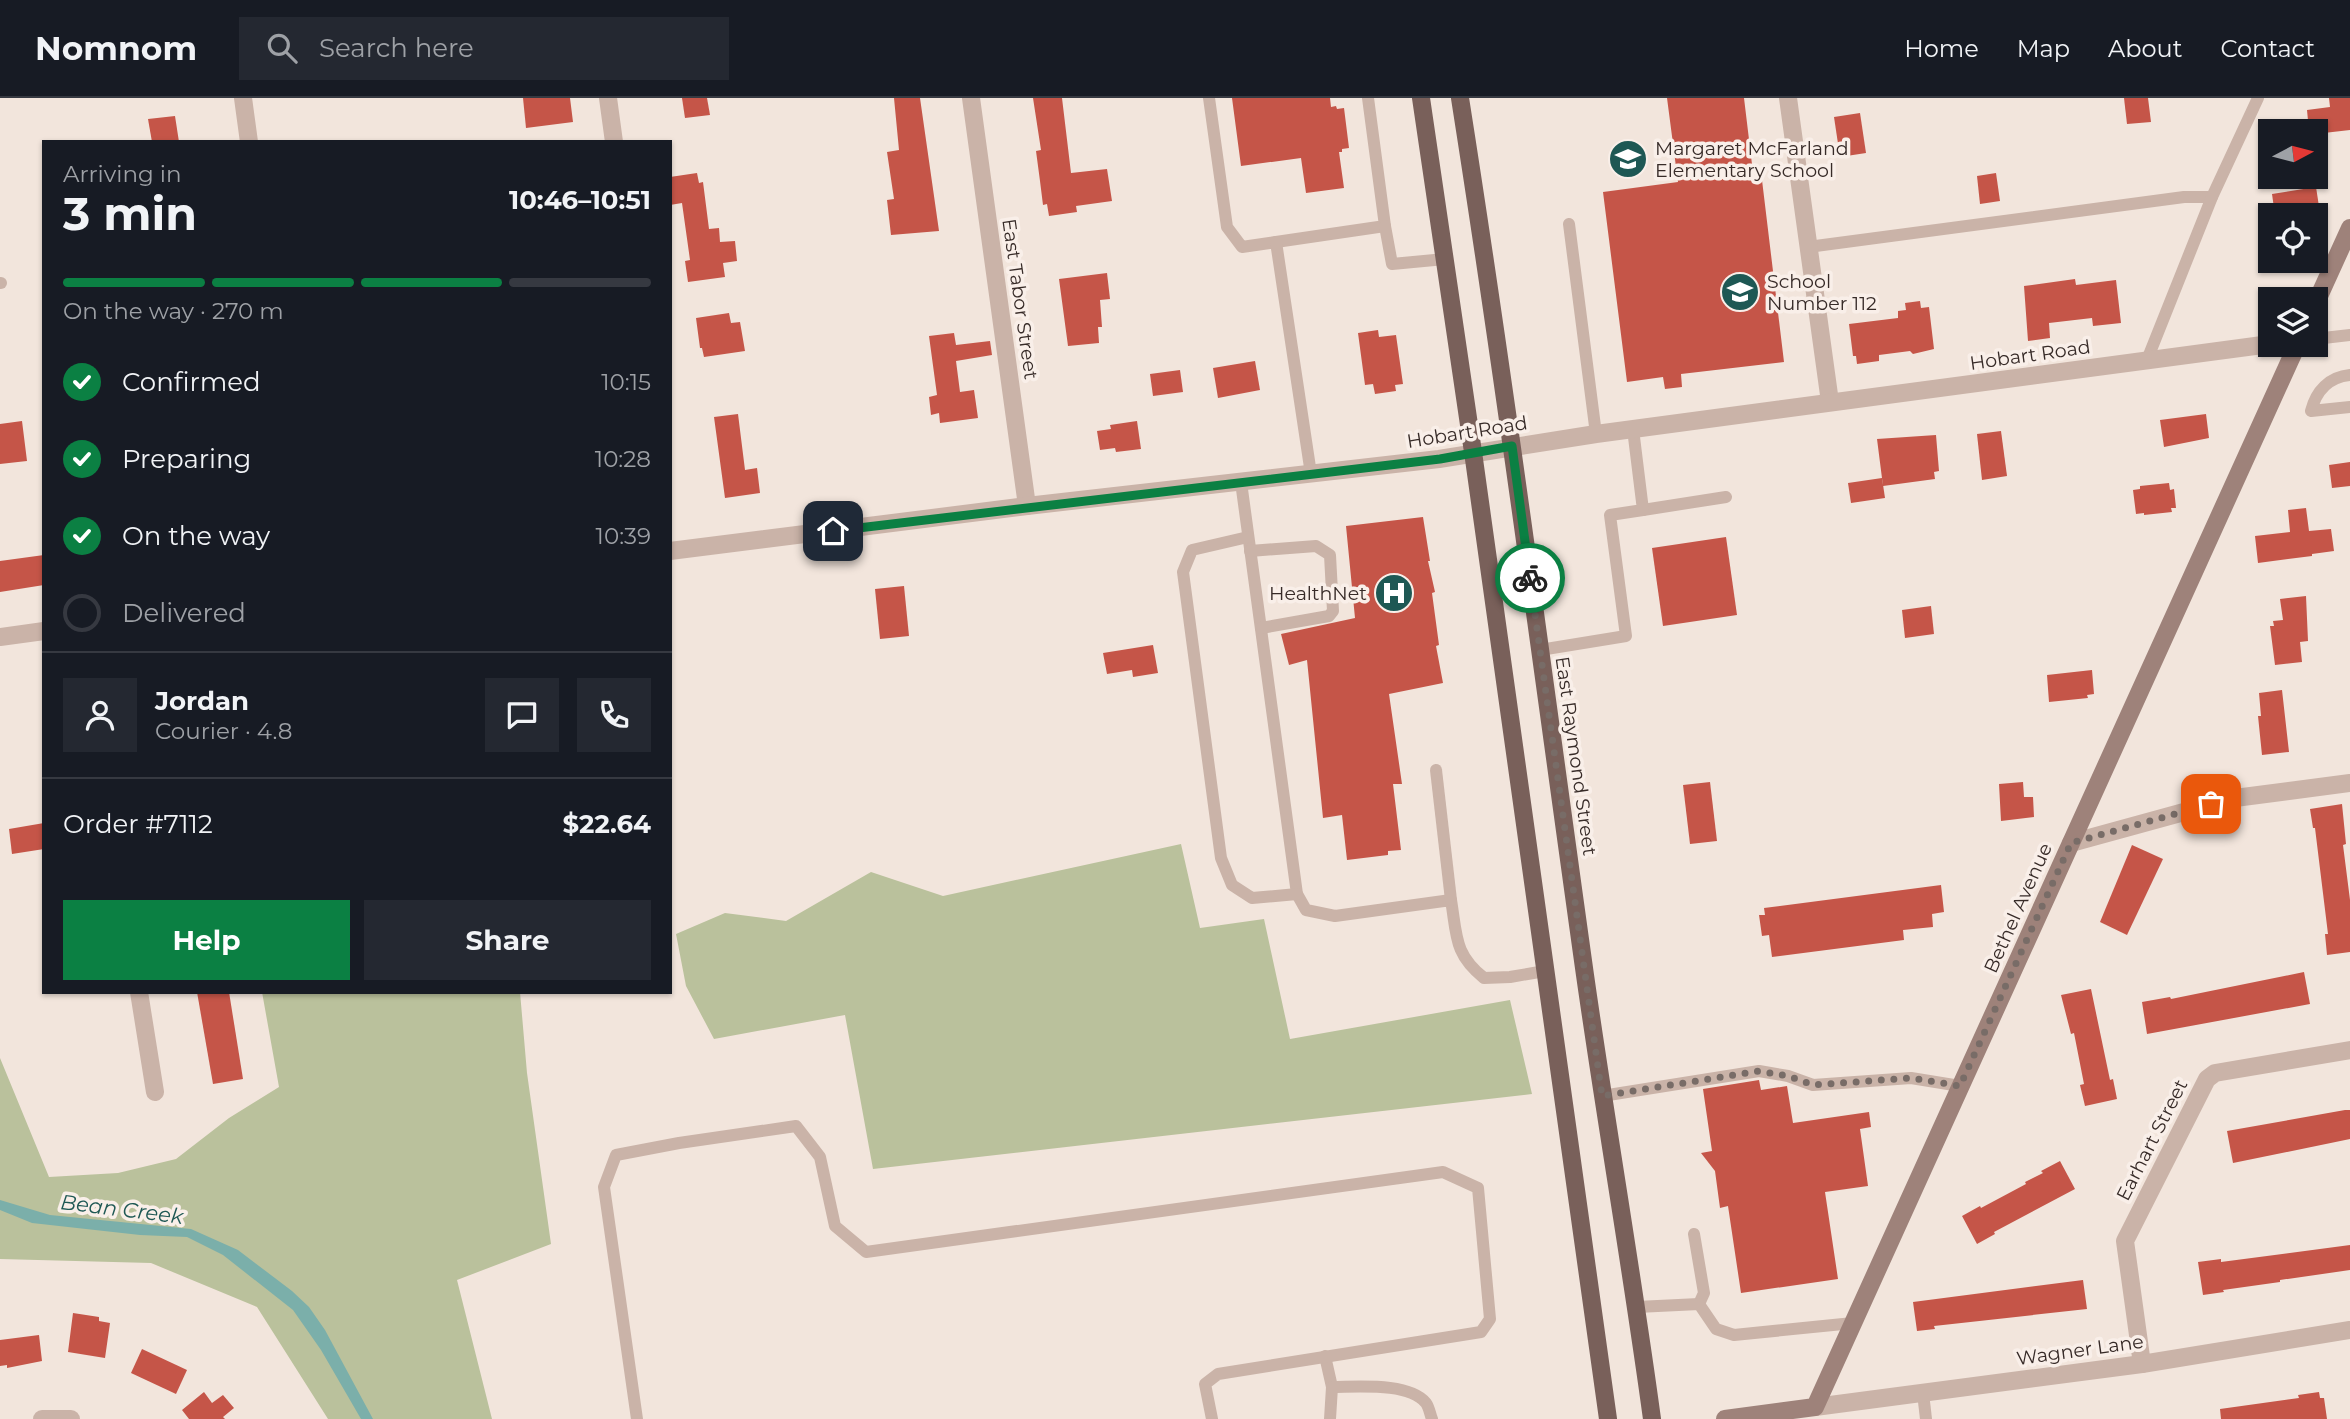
<!DOCTYPE html>
<meta charset="utf-8">
<style>
body{margin:0;font-family:Montserrat,sans-serif;background:#242831;color:#f1f3f6;height:100vh;display:flex;flex-direction:column;font-size:26px;white-space:nowrap}
*{box-sizing:border-box;margin:0}
p{font-size:23px;color:#9ea1a6}
.icon{flex:none;width:38px;height:38px;fill:none;stroke:currentColor;stroke-width:2;stroke-linecap:round;stroke-linejoin:round}
.map{position:relative;flex:1;overflow:hidden}
.sheet{position:absolute;left:42px;top:42px;width:630px;height:854px;display:flex;flex-direction:column;background:#171b24;border-radius:0px;box-shadow:0 2px 5px #0004}
.sheet>*{flex:none}
.needle{width:46px;rotate:83deg}
.buttons{position:absolute;left:2258px;top:21px;display:grid;gap:14px}
.buttons a{display:grid;place-items:center;width:70px;height:70px;border-radius:0px;background:#171b24;box-shadow:0 2px 5px #0004;font-size:35px}
.pin{position:absolute;display:grid;place-items:center;width:60px;height:60px;color:#fff;margin:-30px;border-radius:14px;box-shadow:0 4px 10px #0006}
.courier{position:absolute;display:grid;place-items:center;width:70px;height:70px;margin:-35px;border:5px solid #0b8043;border-radius:50%;background:#fff;color:#222;box-shadow:0 2px 9px #0007}
.summary em{font-style:normal;font-weight:700}
.summary div{display:flex;flex-direction:column-reverse}
.summary{display:flex;align-items:center;justify-content:space-between;height:119px;padding:0 21px}
h1{font-size:46px;font-weight:700;line-height:52px}
.bar{display:grid;grid-template-columns:repeat(4,1fr);gap:10px 7px;align-content:center;height:84px;padding:0 21px}
.bar i{height:9px;border-radius:5px;background:#363941}
.bar .current{background:#0b8043}
.bar p{grid-column:span 4}
.line{display:flex;align-items:center;gap:18px;padding:0 21px;border-top:2px solid #363941}
.line div{flex:1}
.round{display:grid;place-items:center;flex:none;width:74px;height:74px;border-radius:0px;background:#242831}
ol{padding:0 21px;list-style:none}
li{display:flex;align-items:center;gap:21px;height:77px}
li p{margin-inline-start:auto}
li .icon{padding:7px;border-radius:50%;background:#0b8043;color:#fff;stroke-width:4}
li:last-child{color:#9ea1a6}
li i{width:38px;height:38px;border:4px solid #363941;border-radius:50%}
.button{display:flex;gap:14px;margin-top:auto;padding:14px 21px}
.button a{flex:1;height:80px;border-radius:0px;background:#0b8043;color:#fff;font-size:28px;font-weight:700;line-height:80px;text-align:center}
.button a+a{background:#242831;color:#f1f3f6}
header{display:flex;align-items:center;gap:42px;box-sizing:border-box;height:98px;padding:0 35px;background:#171b24;border-bottom:2px solid #363941}
header strong{font-size:33px}
nav{display:flex;gap:38px;margin-inline-start:auto;font-size:24px}
.search{width:490px;height:63px;background:#242831;display:flex;align-items:center;gap:18px;box-sizing:border-box;padding:0 24px;border-radius:0px;color:#9ea1a6;font-size:26px}
.map>svg:first-child{display:block}
.green{fill:#bac19c}
.water{fill:#7bafaa}
.building{fill:#c55548}
.lines{fill:none;stroke-linecap:round;stroke-linejoin:round}
.lane{stroke:#cab3a8;stroke-width:12}
.street{stroke:#cab3a8;stroke-width:18}
.secondary{stroke:#9e827a;stroke-width:18}
.primary{stroke:#79605a;stroke-width:18}
.done{stroke:#786c67;stroke-width:7;stroke-dasharray:0 12.6}
.route{stroke:#0b8043;stroke-width:9}
.labels{text-anchor:middle;dominant-baseline:central;stroke-width:7;stroke-linejoin:round;paint-order:stroke}
.poi-label{font-size:19px;fill:#372b28;stroke:#f9efe9;text-anchor:start}
.street-label{font-size:19px;fill:#372b28;stroke:#f9efe9}
.water-label{font-size:21px;font-style:italic;fill:#1e5854;stroke:#f9efe9}
</style>
<header>
<strong>Nomnom</strong>
<div class="search"><svg class="icon" aria-label="search" viewBox="0 0 24 24"><circle cx="10" cy="10" r="6"/><path d="M15 15l6 6"/></svg>Search here</div>
<nav><a>Home</a><a>Map</a><a>About</a><a>Contact</a></nav>
</header>
<div class="map">
<svg width="2350" height="1321" viewBox="0 0 2350 1321">
<rect width="100%" height="100%" fill="#f2e5dc"/>
<!-- green -->
<g class="green">
<path d="M1181 746 1200 830 1264 821 1290 941 1510 902 1532 996 873 1071 845 917 714 941 686 888 676 836 725 815 786 823 871 774 943 798Z"/>
<path d="M262 894H520L527 975 551 1146 457 1182 492 1321H328L257 1209 151 1165 0 1161V960L49 1079 118 1075 176 1061 229 1020 279 989Z"/>
</g>
<!-- water -->
<path class="water" d="M0 1102 50 1117 191 1131 238 1152 292 1193 309 1209 325 1232 373 1321H361L321 1252 293 1212 223 1157 187 1139 140 1137 32 1125 0 1112Z"/>
<!-- building -->
<g class="building">
<path d="M523 0H570L573 24 526 30Z"/>
<path d="M682 0H707L710 17 685 20Z"/>
<path d="M894 0H920L939 133 891 137 887 102 894 101 887 54 899 52Z"/>
<path d="M1033 0H1062L1071 75 1107 71 1112 103 1076 108 1077 114 1049 118 1047 106 1043 107 1040 83 1036 53 1041 52Z"/>
<path d="M1232 0H1330L1331 9 1336 8 1337 11 1344 10 1349 50 1342 51V54H1339L1344 90 1306 95 1301 60 1241 68Z"/>
<path d="M1667 0H1744L1754 83 1762 82 1784 264 1681 276 1682 289 1665 291 1663 279 1627 284 1603 94 1678 84Z"/>
<path d="M2124 0H2148L2151 24 2127 26Z"/>
<path d="M2329 0H2350V32L2315 36V33H2309L2307 12 2330 9Z"/>
<path d="M1860 15 1866 55 1840 59 1834 19Z"/>
<path d="M175 18 179 44H152L148 21Z"/>
<path d="M697 75 699 85 703 84 709 131 719 130 720 144 735 143 737 163 723 165 725 179 688 184 685 163 690 162 682 105 670 107V79Z"/>
<path d="M1996 75 2000 103 1980 106 1977 78Z"/>
<path d="M2316 89 2320 115 2318 117H2275L2272 96Z"/>
<path d="M1107 175 1110 201 1100 202 1102 229H1098L1099 245 1068 248 1059 181Z"/>
<path d="M2075 181 2076 187 2116 182 2121 225 2093 228 2092 220 2049 225 2050 240 2028 243 2024 188Z"/>
<path d="M1920 203 1921 210 1929 209 1934 251 1913 256 1910 253 1879 257V263L1857 266 1856 258H1853L1849 226 1898 220V213L1906 212 1905 205Z"/>
<path d="M729 215 731 225 740 224 745 253 704 259 702 250H700L696 220Z"/>
<path d="M1378 232 1379 239 1396 237 1403 286 1395 287 1396 293 1375 296 1373 286 1365 287 1358 235Z"/>
<path d="M954 235 956 247 990 243 992 257 956 263 960 294 974 292 978 320 940 325 939 315 931 317 929 299 937 297 929 238Z"/>
<path d="M1255 263 1260 292 1218 300 1213 270Z"/>
<path d="M1180 272 1183 294 1153 298 1150 276Z"/>
<path d="M738 316 745 372 757 370 760 395 725 400 714 319Z"/>
<path d="M2206 316 2209 340 2164 349 2160 322Z"/>
<path d="M22 323 27 363 0 366V326Z"/>
<path d="M1137 323 1141 351 1116 354 1115 350 1100 352 1097 333 1111 331 1110 327Z"/>
<path d="M2001 333 2007 378 1982 382 1977 336Z"/>
<path d="M1936 337 1939 373 1934 374 1935 381 1883 388 1877 341Z"/>
<path d="M2350 364V388L2332 390 2329 367Z"/>
<path d="M1882 380 1885 400 1851 405 1848 385Z"/>
<path d="M2169 385 2170 392 2174 391 2176 410H2171L2172 414 2144 417V415L2136 416 2133 392 2140 391V388Z"/>
<path d="M2306 410 2309 433 2331 431 2334 453 2312 456V458L2258 465 2255 438 2290 434 2288 412Z"/>
<path d="M1423 419 1430 463H1428L1435 494 1432 495 1439 547 1436 548 1443 585 1389 596 1402 686H1393L1401 752 1388 753V757L1347 762 1342 717 1323 720 1307 562 1289 567 1281 536 1355 520 1346 428Z"/>
<path d="M1726 439 1737 517 1663 528 1652 450Z"/>
<path d="M44 457V487L0 494V463Z"/>
<path d="M904 488 909 538 880 541 875 491Z"/>
<path d="M2306 498 2308 543 2300 544 2302 564 2275 567 2270 528H2274L2273 523 2283 522 2280 501Z"/>
<path d="M1931 508 1934 536 1905 540 1902 512Z"/>
<path d="M1153 547 1158 575 1133 579 1132 572 1107 576 1103 555Z"/>
<path d="M2092 572 2094 596 2087 597 2088 600 2049 604 2047 577Z"/>
<path d="M2282 592 2289 654 2262 657 2258 618H2261L2259 595Z"/>
<path d="M1710 684 1717 743 1690 746 1683 687Z"/>
<path d="M2023 684 2024 699H2033L2034 719 2001 723 1999 686Z"/>
<path d="M2342 706 2346 746 2343 747 2350 802V854L2327 857 2325 836H2328L2315 730H2313L2310 711Z"/>
<path d="M44 725V751L12 756 9 731Z"/>
<path d="M2132 747 2163 761 2127 837 2100 824Z"/>
<path d="M1941 787 1944 814 1932 816 1933 829 1903 832 1904 842 1772 859 1769 837 1762 838 1759 817H1765L1764 810Z"/>
<path d="M2304 874 2310 906 2147 936 2142 904 2170 899 2171 901Z"/>
<path d="M2091 891 2110 982 2113 981 2117 1001 2085 1008 2080 987 2084 986 2074 935 2071 936 2061 897Z"/>
<path d="M197 894H229L243 981 213 986Z"/>
<path d="M1759 982 1761 992 1787 988 1793 1025 1869 1014 1871 1029 1860 1031 1868 1088 1825 1094 1838 1181 1741 1195 1728 1108 1720 1110 1715 1073 1701 1055 1712 1053 1703 991Z"/>
<path d="M2345 1012H2350V1041L2233 1065 2227 1033Z"/>
<path d="M2060 1063 2075 1091 1994 1134 1995 1136 1977 1146 1962 1118 1980 1108 1981 1110 2026 1086 2025 1084 2043 1075 2041 1073Z"/>
<path d="M2350 1147V1172L2280 1182V1184L2223 1192 2224 1194 2203 1197 2198 1164 2221 1161V1164Z"/>
<path d="M2083 1182 2087 1211 1934 1228 1935 1231 1917 1233 1913 1204Z"/>
<path d="M73 1215 99 1219V1223L110 1225 105 1260 68 1254Z"/>
<path d="M39 1237 42 1263 7 1270V1267L0 1268V1242Z"/>
<path d="M142 1251 187 1272 176 1296 131 1275Z"/>
<path d="M204 1294 212 1305 223 1297 234 1310 223 1319 225 1321H189L182 1312Z"/>
<path d="M2319 1294 2320 1300H2324L2327 1321H2221L2220 1311 2299 1300 2298 1297Z"/>
</g>
<g class="lines">
<!-- lane -->
<g class="lane">
<path d="M1209 0 1227 129 1242 149 1385 128 1368 0"/>
<path d="M1569 126 1596 336"/>
<path d="M1385 128 1392 166 1445 161"/>
<path d="M1276 144 1311 376"/>
<path d="M1808 149 2184 99H2212"/>
<path d="M0 185H1"/>
<path d="M2315 241 2350 237"/>
<path d="M2147 262 2212 99 2258 0"/>
<path d="M2350 277C2329 279 2316 293 2311 313L2350 309"/>
<path d="M1241 384 1297 796 1306 812 1335 818 1451 802C1457 838 1454 856 1484 880L1510 879 1545 873"/>
<path d="M1643 412 1726 399"/>
<path d="M1248 439 1192 452 1183 474 1221 760 1232 787 1252 800 1297 796"/>
<path d="M1250 453 1316 448 1330 457 1333 513 1329 518 1261 530"/>
<path d="M1540 552 1626 538 1610 417 1643 412 1633 331"/>
<path d="M1436 672 1451 802"/>
<path d="M1602 998 1759 973 1788 978 1813 987 1911 980 1960 988"/>
<path d="M1694 1136 1704 1195 1699 1206"/>
<path d="M1637 1209 1699 1206 1716 1231 1734 1237 1853 1225"/>
<path d="M1325 1258 1332 1289 1330 1321"/>
<path d="M1332 1289C1357 1289 1409 1284 1426 1305 1429 1309 1430 1316 1432 1321"/>
<path d="M1923 1295 1926 1321"/>
<path d="M637 1321 604 1089 616 1057 679 1045 796 1028 820 1059 835 1128 866 1154 1443 1074 1478 1090 1490 1221 1481 1234 1218 1276 1205 1286 1212 1321"/>
</g>
<!-- street -->
<g class="street">
<path d="M243 0 249 44"/>
<path d="M608 0 614 44"/>
<path d="M971 0 1027 408"/>
<path d="M1788 0 1830 304"/>
<path d="M670 453 1027 408 1439 361 1596 336 2270 246"/>
<path d="M0 539 44 533"/>
<path d="M2071 745 2235 700 2350 685"/>
<path d="M139 894 155 994"/>
<path d="M2142 1266 2125 1143 2207 981 2215 975 2350 952"/>
<path d="M1815 1309 2142 1266 2350 1232"/>
<path d="M42 1321H71"/>
</g>
<!-- secondary -->
<g class="secondary">
<path d="M2315 207 2350 130"/>
<path d="M1725 1321 1815 1309 2297 247"/>
</g>
<!-- primary -->
<g class="primary">
<path d="M1421 0 1473 354 1608 1321"/>
<path d="M1460 0C1506 292 1544 584 1585 877 1606 1025 1632 1173 1652 1321"/>
</g>
</g>
<g class="lines">
<!-- done -->
<path class="done" d="M1530 480 1602 998 1759 973 1788 978 1813 987 1911 980 1960 988 2071 745 2211 706"/>
<!-- route -->
<path class="route" d="M833 433 1440 361 1512 348 1530 480"/>
</g>
<!-- icons -->
<defs>
<symbol id="school-disc" viewBox="-11 -11 22 22"><circle r="9.5" fill="#1e5854" stroke="#f9efe9"/><path d="M0-5L7-2L0 1L-7-2ZM-4 1L0 2.5L4 1V4Q0 6-4 4Z" fill="#fff"/></symbol>
<symbol id="hospital-disc" viewBox="-11 -11 22 22"><circle r="9.5" fill="#1e5854" stroke="#f9efe9"/><path d="M-5-5h3v3.5h4V-5h3V5h-3V1.5h-4V5h-3Z" fill="#fff"/></symbol>
</defs>
<g fill-rule="evenodd">
<use href="#school-disc" x="1606" y="39" width="44" height="44"/>
<use href="#school-disc" x="1718" y="172" width="44" height="44"/>
<use href="#hospital-disc" x="1372" y="473" width="44" height="44"/>
</g>
<g class="labels">
<!-- poi labels -->
<g class="poi-label">
<text x="1655" y="50">Margaret McFarland<tspan x="1655" dy="22">Elementary School</tspan></text>
<text x="1767" y="183">School<tspan x="1767" dy="22">Number 112</tspan></text>
<text x="1367" y="495" text-anchor="end">HealthNet</text>
</g>
<!-- street labels -->
<g class="street-label">
<text transform="translate(1020 201) rotate(82)">East Tabor Street</text>
<text transform="translate(2030 257) rotate(-8)">Hobart Road</text>
<text transform="translate(1467 334) rotate(-9)">Hobart Road</text>
<text transform="translate(1576 658) rotate(82)">East Raymond Street</text>
<text transform="translate(2018 810) rotate(-66)">Bethel Avenue</text>
<text transform="translate(2152 1042) rotate(-63)">Earhart Street</text>
<text transform="translate(2080 1252) rotate(-8)">Wagner Lane</text>
</g>
<!-- water labels -->
<g class="water-label">
<text transform="translate(122 1111) rotate(7)">Bean Creek</text>
</g>
</g>
</svg>
<div class="buttons">
<a><svg class="needle" viewBox="-14 -14 28 28"><path d="M0-13l5 13h-10z" fill="#e53935"/><path d="M0 13l5-13h-10z" fill="#9ea1a6"/></svg></a>
<a><svg class="icon" aria-label="locate" viewBox="0 0 24 24"><circle cx="12" cy="12" r="6"/><path d="M12 2v4M12 18v4M2 12h4M18 12h4"/></svg></a>
<a><svg class="icon" aria-label="layers" viewBox="0 0 24 24"><path d="M12 4l9 5-9 5-9-5zM3 14l9 5 9-5"/></svg></a>
</div>
<div class="pin" style="left:2211px;top:706px;background:#ea580c"><svg class="icon" aria-label="bag" viewBox="0 0 24 24"><path d="M5 8h14l-1 12H6zM9 8a3 3 0 0 1 6 0"/></svg></div>
<div class="pin" style="left:833px;top:433px;background:#1f2937"><svg class="icon" aria-label="home" viewBox="0 0 24 24"><path d="M3 11l9-7 9 7M6 9v11h12V9"/></svg></div>
<div class="courier" style="left:1530px;top:480px"><svg class="icon" aria-label="bike" viewBox="0 0 24 24"><circle cx="6" cy="16" r="4"/><circle cx="18" cy="16" r="4"/><path d="M6 16l4-8h5l3 8M10 8l3 8H6M13 5h3"/></svg></div>
<section class="sheet">
<div class="summary"><div><h1>3 min</h1><p>Arriving in</p></div><em>10:46–10:51</em></div>
<div class="bar"><i class="current"></i><i class="current"></i><i class="current"></i><i></i><p>On the way · 270 m</p></div>
<ol>
<li><svg class="icon" aria-label="check" viewBox="0 0 24 24"><path d="M5 12l5 5 9-10"/></svg>Confirmed<p>10:15</p></li>
<li><svg class="icon" aria-label="check" viewBox="0 0 24 24"><path d="M5 12l5 5 9-10"/></svg>Preparing<p>10:28</p></li>
<li><svg class="icon" aria-label="check" viewBox="0 0 24 24"><path d="M5 12l5 5 9-10"/></svg>On the way<p>10:39</p></li>
<li><i></i>Delivered</li>
</ol>
<div class="line" style="height:126px"><a class="round"><svg class="icon" aria-label="person" viewBox="0 0 24 24"><circle cx="12" cy="8" r="4"/><path d="M4 21q1-7 8-7t8 7"/></svg></a><div><b>Jordan</b><p>Courier · 4.8</p></div><a class="round"><svg class="icon" aria-label="chat" viewBox="0 0 24 24"><path d="M4 5h16v11H9l-5 4z"/></svg></a><a class="round"><svg class="icon" aria-label="phone" viewBox="0 0 24 24"><path d="M5 4h4l2 5-3 2q2 4 5 5l2-3 5 2v4C11 20 4 13 5 4z"/></svg></a></div>
<div class="line" style="height:91px"><div>Order #7112</div><b>$22.64</b></div>
<div class="button"><a>Help</a><a>Share</a></div>
</section>
</div>
